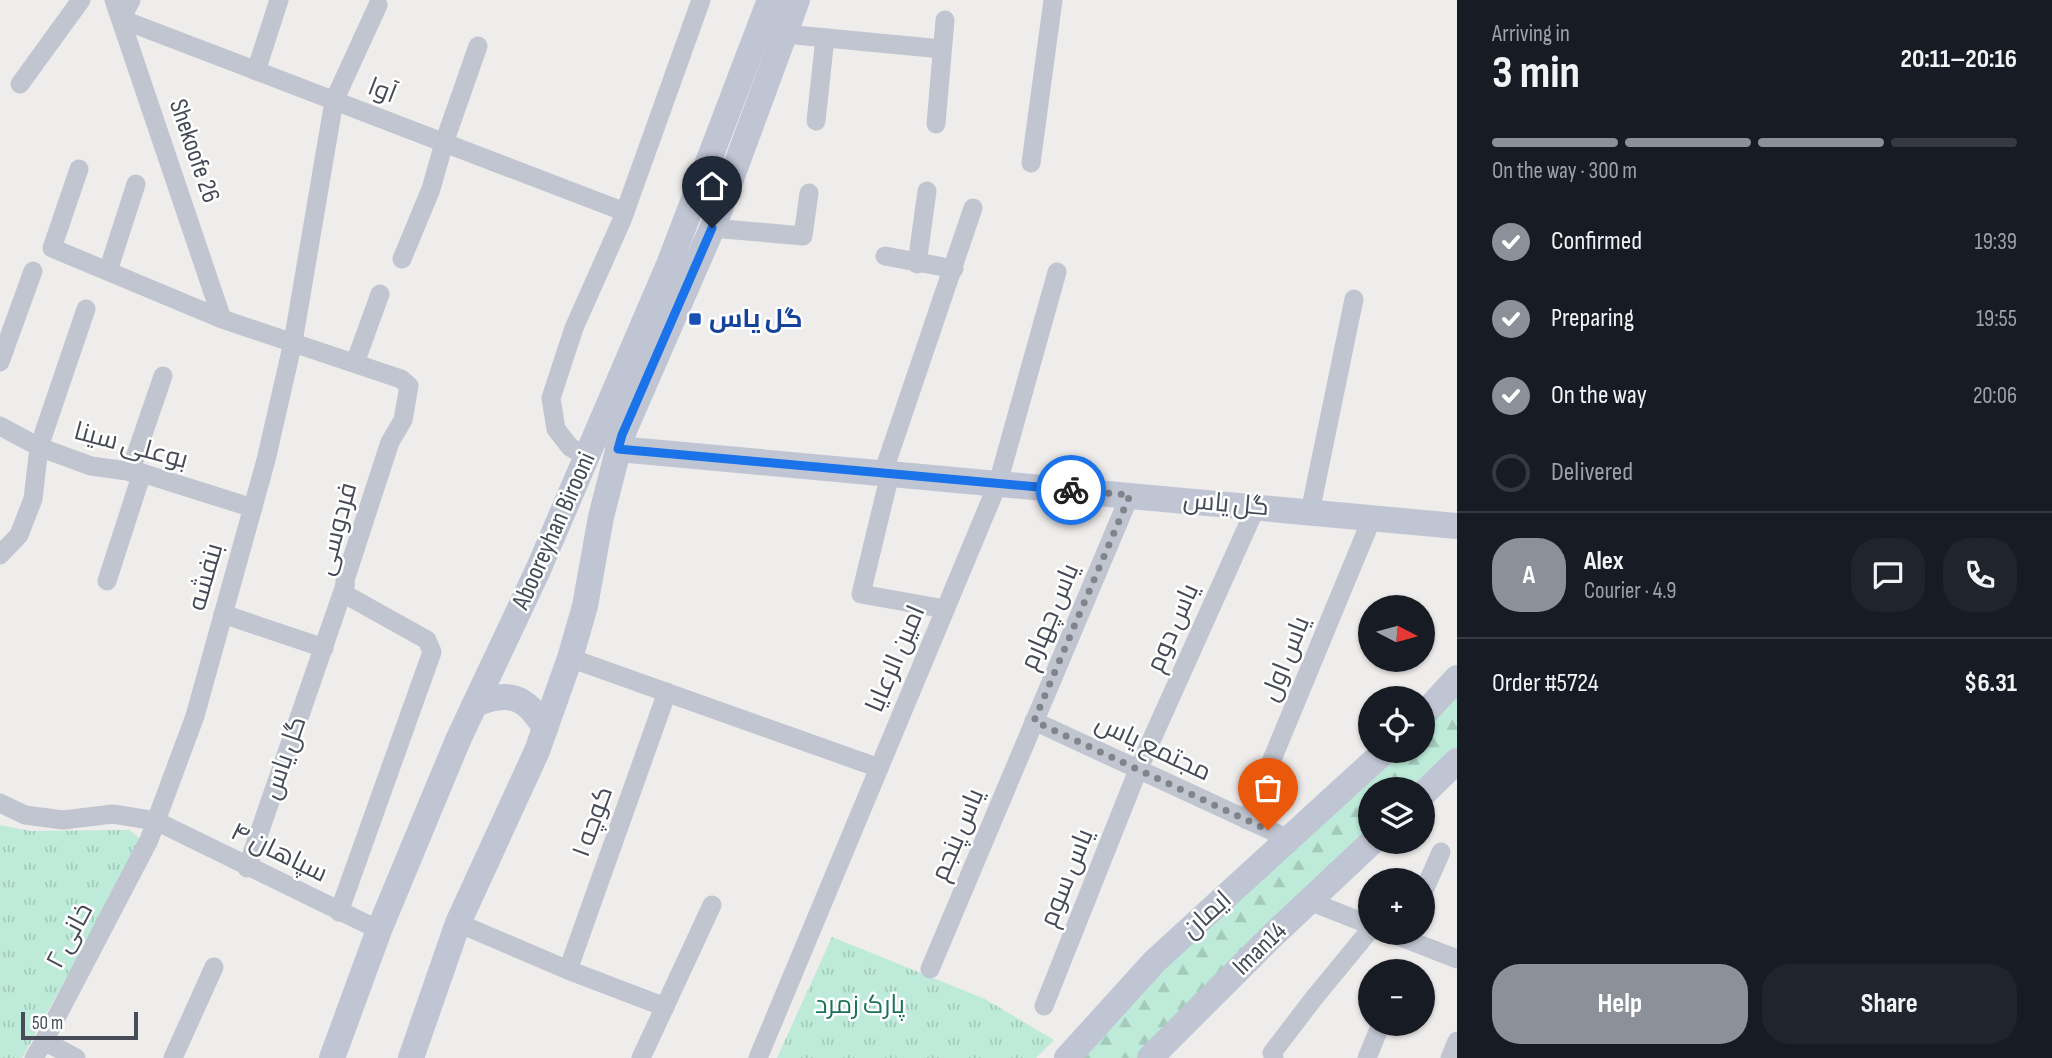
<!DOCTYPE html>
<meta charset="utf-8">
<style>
body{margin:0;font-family:"Sofia Sans Condensed",Cairo,sans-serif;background:#20242c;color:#f1f3f6;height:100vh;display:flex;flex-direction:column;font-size:26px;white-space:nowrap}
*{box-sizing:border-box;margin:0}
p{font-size:23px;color:#9ea1a6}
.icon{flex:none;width:38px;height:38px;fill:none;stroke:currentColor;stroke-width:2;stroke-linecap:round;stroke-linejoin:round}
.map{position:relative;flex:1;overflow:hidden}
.sheet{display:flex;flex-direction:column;background:#171b24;width:595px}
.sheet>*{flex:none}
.needle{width:46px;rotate:96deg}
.tools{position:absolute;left:1358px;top:595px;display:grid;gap:14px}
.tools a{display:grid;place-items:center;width:77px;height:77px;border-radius:50%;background:#171b24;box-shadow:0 2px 5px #0004;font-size:35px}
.scale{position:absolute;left:21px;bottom:18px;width:117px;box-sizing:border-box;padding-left:7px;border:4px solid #464b57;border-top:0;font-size:19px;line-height:24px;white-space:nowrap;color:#464b57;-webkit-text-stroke:5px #fff;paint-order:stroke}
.pin{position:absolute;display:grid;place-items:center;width:60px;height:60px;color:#fff;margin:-72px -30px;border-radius:50% 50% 50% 0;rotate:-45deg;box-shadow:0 0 7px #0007}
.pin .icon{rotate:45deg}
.courier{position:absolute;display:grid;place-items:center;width:70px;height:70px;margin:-35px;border:5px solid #1a73e8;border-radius:50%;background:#fff;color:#222;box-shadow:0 2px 9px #0007}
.head em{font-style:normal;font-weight:700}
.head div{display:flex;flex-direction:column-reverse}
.head{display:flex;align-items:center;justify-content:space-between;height:119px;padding:0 35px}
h1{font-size:46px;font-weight:700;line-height:52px}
.bar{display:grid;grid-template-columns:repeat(4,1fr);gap:10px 7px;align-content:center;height:84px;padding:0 35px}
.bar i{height:9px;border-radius:5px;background:#363941}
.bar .selected{background:#8c9099}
.bar p{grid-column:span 4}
.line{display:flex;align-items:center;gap:18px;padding:0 35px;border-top:2px solid #363941}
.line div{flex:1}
.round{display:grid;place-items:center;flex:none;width:74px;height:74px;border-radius:28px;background:#20242c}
ol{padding:0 35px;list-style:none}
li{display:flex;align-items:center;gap:21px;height:77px}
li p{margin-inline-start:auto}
li .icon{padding:7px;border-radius:50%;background:#8c9099;color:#fff;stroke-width:4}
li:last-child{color:#9ea1a6}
li i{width:38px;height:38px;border:4px solid #363941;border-radius:50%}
.primary-button{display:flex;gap:14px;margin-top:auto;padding:14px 35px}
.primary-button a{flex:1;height:80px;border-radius:28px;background:#8c9099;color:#fff;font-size:28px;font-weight:700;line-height:80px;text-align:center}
.primary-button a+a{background:#20242c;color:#f1f3f6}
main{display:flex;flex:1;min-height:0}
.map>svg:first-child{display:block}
.forest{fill:url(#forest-firs)}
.park{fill:url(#park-tufts)}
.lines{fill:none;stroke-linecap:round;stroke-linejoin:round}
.street{stroke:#c0c5d0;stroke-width:19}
.secondary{stroke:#c0c5d4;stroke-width:26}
.done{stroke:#81848b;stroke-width:7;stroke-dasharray:0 12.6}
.route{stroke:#1a73e8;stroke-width:9}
.transit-dot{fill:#1a4fb4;stroke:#fff;stroke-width:2.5}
.labels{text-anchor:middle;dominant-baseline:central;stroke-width:5;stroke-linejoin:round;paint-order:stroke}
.street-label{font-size:26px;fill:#464b57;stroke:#fff}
.transit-label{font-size:26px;font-weight:bold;fill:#164399;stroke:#fff;text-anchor:start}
.park-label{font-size:26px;fill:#1e715b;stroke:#fff}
</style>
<main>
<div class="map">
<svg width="1457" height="1058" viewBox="0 0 1457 1058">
<defs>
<pattern id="forest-firs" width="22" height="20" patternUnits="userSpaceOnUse" patternTransform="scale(1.75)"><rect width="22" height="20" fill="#bdead9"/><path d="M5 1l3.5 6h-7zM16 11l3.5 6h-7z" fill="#a4cabc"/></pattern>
<pattern id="park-tufts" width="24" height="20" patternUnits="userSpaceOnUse" patternTransform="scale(1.75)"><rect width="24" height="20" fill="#bdead9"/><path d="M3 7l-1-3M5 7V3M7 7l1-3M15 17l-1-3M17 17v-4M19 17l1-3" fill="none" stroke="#a4cabc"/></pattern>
</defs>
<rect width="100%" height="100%" fill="#efedec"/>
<!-- forest -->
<path class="forest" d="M1457 690V750L1416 789H1370V833L1138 1058H1081L1166 961 1397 751H1423V727Z"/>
<!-- park -->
<g class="park">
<path d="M0 825 30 831 129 830 142 840 22 1058H0Z"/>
<path d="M832 937 985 999 1054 1040 1036 1058H777Z"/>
</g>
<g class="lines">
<!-- street -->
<g class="street">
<path d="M114 0 222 319"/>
<path d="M131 0 121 19 625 212"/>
<path d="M785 34 942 49"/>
<path d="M256 71 279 0"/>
<path d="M20 84 81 0"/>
<path d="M816 121 825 38"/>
<path d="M936 124 945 20"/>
<path d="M1031 163 1053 0"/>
<path d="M79 169 52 248 222 319 401 379 409 386 403 420 390 442 345 580V592L348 596 427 640 432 652 339 912"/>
<path d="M712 228 803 236 809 193"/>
<path d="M885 256 954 269"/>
<path d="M402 259 431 189 444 143 478 46"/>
<path d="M917 264 927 191"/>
<path d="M108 271 136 184"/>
<path d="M0 362 33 271"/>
<path d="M355 363 380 294"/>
<path d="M0 426 39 447 91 466 142 473 253 508"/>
<path d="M587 457 570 447 556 429 551 398 574 328 622 220 701 0"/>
<path d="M130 472 163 376"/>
<path d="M883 473 973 208"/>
<path d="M890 474 861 594 945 609"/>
<path d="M1310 512 1354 299"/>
<path d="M0 555 19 535 33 499 39 447 86 309"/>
<path d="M107 581 142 473"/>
<path d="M223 614 324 648"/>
<path d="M570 658 879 768"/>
<path d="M1034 721 1289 839"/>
<path d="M0 803 25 815 63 820 113 814 156 821 379 930"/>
<path d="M1247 820 1372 518"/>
<path d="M247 868 345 585"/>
<path d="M1423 893 1441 852"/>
<path d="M1309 901 1370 925"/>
<path d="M458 923 568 970 665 1007"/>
<path d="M1390 933 1457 959"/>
<path d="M930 969 1130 495"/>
<path d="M568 970 667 692"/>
<path d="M1044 1006 1138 770 1256 507"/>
<path d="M34 1058 44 1041"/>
<path d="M76 1058 44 1041 149 840 195 716 266 460 293 342 334 101 378 5"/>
<path d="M173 1058 214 967"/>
<path d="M641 1058 712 905"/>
<path d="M758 1058 998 483 1057 272"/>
<path d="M1274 1058 1272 1053 1314 998 1370 930"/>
<path d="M1367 1058 1381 1024"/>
<path d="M1450 1058 1457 1041"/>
</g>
<!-- secondary -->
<g class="secondary">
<path d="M618 449 1457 526"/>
<path d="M475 704C509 690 526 696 545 728"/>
<path d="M1423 715 1457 678"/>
<path d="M1423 794 1457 761"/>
<path d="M332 1058 379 930 458 740 538 570 670 262 770 0"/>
<path d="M411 1058 458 923 537 751 570 658 585 606 601 517 622 435 717 217 797 0"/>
<path d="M1067 1058 1155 961 1385 751"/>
<path d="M1150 1058 1271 937 1372 842"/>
</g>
</g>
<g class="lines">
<!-- done -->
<path class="done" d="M1071 490 1130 495 1034 721 1268 830"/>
<!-- route -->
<path class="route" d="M712 228 622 435 618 449 1071 490"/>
</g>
<!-- markers -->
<rect class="transit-dot" x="688" y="312" width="14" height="14" rx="3.5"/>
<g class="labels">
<!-- street labels -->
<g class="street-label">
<text transform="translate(382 91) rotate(21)">آوا</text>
<text transform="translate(194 151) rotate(71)">Shekoofe 26</text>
<text transform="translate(131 446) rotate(15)">بوعلی سینا</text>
<text transform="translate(1226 504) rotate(5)">گل یاس</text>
<text transform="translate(337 529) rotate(-75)">فردوسی</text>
<text transform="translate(554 531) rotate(-66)">Abooreyhan Birooni</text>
<text transform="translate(206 577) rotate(-74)">بنفشه</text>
<text transform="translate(1050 617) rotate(-67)">یاس چهارم</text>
<text transform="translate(1173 628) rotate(-66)">یاس دوم</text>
<text transform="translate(896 659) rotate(-67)">امین الرعایا</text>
<text transform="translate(1286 659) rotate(-68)">یاس اول</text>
<text transform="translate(1153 748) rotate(25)">مجتمع یاس</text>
<text transform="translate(285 758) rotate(-71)">گل یاس</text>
<text transform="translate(593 822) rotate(-70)">کوچه ۱</text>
<text transform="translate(958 835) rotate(-67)">یاس پنجم</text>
<text transform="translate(279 853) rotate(26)">سپاهان ۴</text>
<text transform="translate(1067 878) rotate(-68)">یاس سوم</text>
<text transform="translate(1207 915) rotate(-42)">ایمان</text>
<text transform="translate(70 936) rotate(-62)">خانی ۲</text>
<text transform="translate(1260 949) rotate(-44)">Iman14</text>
</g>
<!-- transit labels -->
<g class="transit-label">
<text x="709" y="319">گل یاس</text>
</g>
<!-- park labels -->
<g class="park-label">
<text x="860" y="1005">پارک زمرد</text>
</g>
</g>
</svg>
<div class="tools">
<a><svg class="needle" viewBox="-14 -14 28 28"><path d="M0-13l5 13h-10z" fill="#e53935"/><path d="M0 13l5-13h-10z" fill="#9ea1a6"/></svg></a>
<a><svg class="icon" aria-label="locate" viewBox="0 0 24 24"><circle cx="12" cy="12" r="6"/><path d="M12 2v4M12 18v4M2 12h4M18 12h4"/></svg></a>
<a><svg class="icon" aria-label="layers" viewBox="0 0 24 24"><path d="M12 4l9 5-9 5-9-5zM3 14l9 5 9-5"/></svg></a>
<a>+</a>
<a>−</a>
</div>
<div class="scale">50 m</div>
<div class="pin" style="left:1268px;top:830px;background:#ea580c"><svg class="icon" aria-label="bag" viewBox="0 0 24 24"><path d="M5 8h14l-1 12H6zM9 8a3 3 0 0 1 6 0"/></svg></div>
<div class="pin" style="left:712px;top:228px;background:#1f2937"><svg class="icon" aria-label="home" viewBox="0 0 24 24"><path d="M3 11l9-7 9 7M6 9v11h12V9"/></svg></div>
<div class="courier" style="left:1071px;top:490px"><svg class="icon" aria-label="bike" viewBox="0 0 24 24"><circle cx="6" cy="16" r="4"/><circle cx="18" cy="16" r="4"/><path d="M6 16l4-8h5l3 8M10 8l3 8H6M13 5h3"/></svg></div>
</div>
<section class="sheet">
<div class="head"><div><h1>3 min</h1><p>Arriving in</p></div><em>20:11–20:16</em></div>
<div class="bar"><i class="selected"></i><i class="selected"></i><i class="selected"></i><i></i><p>On the way · 300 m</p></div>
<ol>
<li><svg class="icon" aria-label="check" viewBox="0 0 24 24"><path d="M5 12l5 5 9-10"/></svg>Confirmed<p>19:39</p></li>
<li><svg class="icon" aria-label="check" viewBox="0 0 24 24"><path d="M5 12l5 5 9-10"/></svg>Preparing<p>19:55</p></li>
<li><svg class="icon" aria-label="check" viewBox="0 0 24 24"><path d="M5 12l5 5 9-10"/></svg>On the way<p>20:06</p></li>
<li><i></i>Delivered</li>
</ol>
<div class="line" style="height:126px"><b class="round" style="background:#8c9099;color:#fff">A</b><div><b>Alex</b><p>Courier · 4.9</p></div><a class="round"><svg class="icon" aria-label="chat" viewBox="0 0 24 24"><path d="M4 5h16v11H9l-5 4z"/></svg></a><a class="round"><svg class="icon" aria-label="phone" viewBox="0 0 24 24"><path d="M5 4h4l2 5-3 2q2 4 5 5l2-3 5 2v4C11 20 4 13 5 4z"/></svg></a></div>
<div class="line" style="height:91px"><div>Order #5724</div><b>$6.31</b></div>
<div class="primary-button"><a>Help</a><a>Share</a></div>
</section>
</main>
